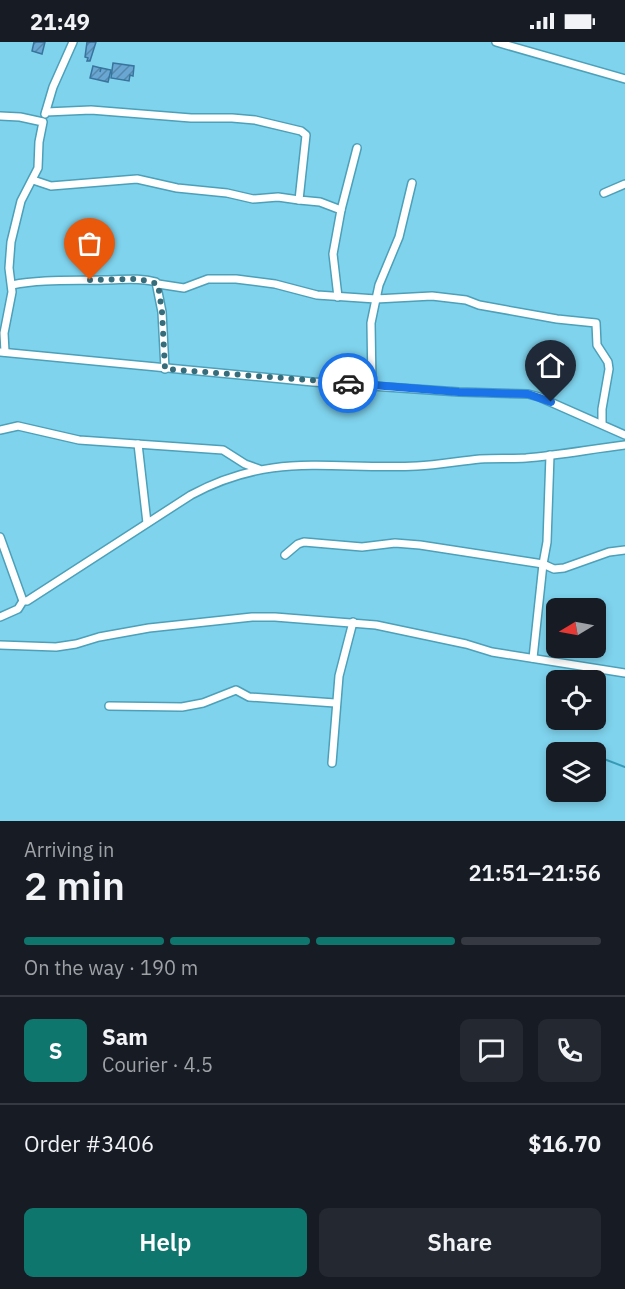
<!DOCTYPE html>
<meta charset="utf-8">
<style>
body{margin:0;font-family:"IBM Plex Sans",sans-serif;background:#242831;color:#f1f3f6;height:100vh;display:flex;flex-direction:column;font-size:22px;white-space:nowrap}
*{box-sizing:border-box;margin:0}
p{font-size:20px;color:#9ea1a6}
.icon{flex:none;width:33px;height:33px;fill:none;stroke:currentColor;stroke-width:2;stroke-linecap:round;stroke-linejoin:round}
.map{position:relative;height:779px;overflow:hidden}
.panel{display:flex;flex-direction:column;background:#171b24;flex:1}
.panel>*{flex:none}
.needle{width:39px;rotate:260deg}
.controls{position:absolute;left:546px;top:556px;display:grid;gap:12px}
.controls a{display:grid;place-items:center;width:60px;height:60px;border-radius:9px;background:#171b24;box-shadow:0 3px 9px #0003;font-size:30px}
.pin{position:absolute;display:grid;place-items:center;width:51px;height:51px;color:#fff;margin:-62px -26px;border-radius:50% 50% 50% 0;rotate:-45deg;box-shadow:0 0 6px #0007}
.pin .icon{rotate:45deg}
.courier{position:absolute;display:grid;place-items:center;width:60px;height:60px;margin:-30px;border:4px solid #1a73e8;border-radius:50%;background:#fff;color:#222;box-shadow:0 2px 8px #0007}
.headline em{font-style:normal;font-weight:600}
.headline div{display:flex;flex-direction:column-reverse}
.headline{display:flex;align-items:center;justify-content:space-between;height:102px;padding:0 24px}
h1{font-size:39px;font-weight:600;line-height:45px}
.bar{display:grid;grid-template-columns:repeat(4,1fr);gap:9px 6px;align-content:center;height:72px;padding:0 24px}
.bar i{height:8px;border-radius:4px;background:#363941}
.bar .selected{background:#0f766e}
.bar p{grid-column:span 4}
.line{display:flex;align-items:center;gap:15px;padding:0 24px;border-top:2px solid #363941}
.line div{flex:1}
.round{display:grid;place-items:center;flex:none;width:63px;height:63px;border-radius:9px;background:#242831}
.cta{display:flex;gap:12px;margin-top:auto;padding:12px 24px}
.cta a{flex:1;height:69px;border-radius:9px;background:#0f766e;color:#fff;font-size:24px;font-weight:600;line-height:69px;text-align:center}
.cta a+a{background:#242831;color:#f1f3f6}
.status{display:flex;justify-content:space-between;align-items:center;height:42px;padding:0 30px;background:#171b24;direction:ltr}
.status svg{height:16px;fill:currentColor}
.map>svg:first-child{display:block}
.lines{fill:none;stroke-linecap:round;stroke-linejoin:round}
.stream{stroke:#379bb7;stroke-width:2}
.building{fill:url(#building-hatch);stroke:#38749d;stroke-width:1.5}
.minor-casing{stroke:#4ca0b9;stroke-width:10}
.minor{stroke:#fff;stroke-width:7}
.done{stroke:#376c7b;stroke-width:6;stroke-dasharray:0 10.8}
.route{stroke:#1a73e8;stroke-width:8}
</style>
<div class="status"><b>21:49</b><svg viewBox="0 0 49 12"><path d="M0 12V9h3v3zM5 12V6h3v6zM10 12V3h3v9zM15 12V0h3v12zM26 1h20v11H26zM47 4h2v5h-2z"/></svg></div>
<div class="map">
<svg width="625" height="779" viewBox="0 0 625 779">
<defs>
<pattern id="building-hatch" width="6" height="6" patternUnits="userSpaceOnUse" patternTransform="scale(1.5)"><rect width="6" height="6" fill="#69a6d1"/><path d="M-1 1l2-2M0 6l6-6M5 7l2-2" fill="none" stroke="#5588ab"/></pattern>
</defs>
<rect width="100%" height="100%" fill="#7fd3ed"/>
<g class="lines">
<!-- stream -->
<g class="stream">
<path d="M569 704 587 711"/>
<path d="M596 714 625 725"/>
</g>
</g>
<!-- building -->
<g class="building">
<path d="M34 0H45L42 12 32 9Z"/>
<path d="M87 0H96L90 19H87L88 16 85 15Z"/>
<path d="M113 21 134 24 133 34 130 33 129 39 111 36Z"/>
<path d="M93 24 101 26 100 30 101 26 111 28 108 40 90 36Z"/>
</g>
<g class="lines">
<defs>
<g id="minor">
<path d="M496 0 625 37"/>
<path d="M46 70 91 68 191 76H232L255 78 301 89 306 93 299 158 320 160 341 168 333 212 338 255"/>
<path d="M45 72 53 45 73 0"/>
<path d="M0 74 20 75 43 80 39 100 38 126 21 159 11 200 9 226 12 250 4 291 5 310"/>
<path d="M33 138 51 144 137 137 177 146 227 151 253 157 278 155 299 158"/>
<path d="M412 141 399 195 379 243 376 257 432 254 466 258 479 263 557 277 596 281 597 303 608 320 609 327 602 367V382"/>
<path d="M604 151 625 142"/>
<path d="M341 168 357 106"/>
<path d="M158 242 184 246 208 237H236L275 242 317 253 376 257 371 281 372 343"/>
<path d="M12 243C42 237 74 239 105 238 122 238 139 235 156 240L162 270 165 327"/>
<path d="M0 310 313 340 459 350 528 352 539 355 625 393"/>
<path d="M0 388 18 384 79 398 223 408 245 422 259 427"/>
<path d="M138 402 147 481"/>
<path d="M0 495 23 559"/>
<path d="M285 513 298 502 304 500 362 505 395 501 420 503 543 522 554 527 564 526 609 510 625 508"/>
<path d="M0 575 18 567 23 559H27L191 453C272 409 331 428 417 424 438 423 459 419 480 417 495 416 511 417 526 416 559 413 592 407 625 403"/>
<path d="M0 603 56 605 76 602 99 595 149 586 252 575H275L376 583 466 602 492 610 625 631"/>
<path d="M533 616 543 522 547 500 550 413"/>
<path d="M109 664 182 665 203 661 236 648 249 655 335 661"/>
<path d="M332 721 339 634 353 580"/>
</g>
</defs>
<!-- minor casing -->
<use href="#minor" class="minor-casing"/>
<!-- minor -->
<use href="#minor" class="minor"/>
</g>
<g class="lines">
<!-- done -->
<path class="done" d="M90 238 139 237 158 242 162 270 165 327 348 341"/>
<!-- route -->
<path class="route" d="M348 341 459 350 528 352 551 360"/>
</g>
</svg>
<div class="controls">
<a><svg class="needle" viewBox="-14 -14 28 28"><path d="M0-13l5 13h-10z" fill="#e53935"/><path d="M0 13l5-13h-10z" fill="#9ea1a6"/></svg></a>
<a><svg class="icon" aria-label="locate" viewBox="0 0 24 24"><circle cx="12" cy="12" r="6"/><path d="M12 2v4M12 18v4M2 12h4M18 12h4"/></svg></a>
<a><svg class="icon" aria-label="layers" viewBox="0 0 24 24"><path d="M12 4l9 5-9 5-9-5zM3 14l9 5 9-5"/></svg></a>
</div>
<div class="pin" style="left:90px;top:238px;background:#ea580c"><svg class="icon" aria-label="bag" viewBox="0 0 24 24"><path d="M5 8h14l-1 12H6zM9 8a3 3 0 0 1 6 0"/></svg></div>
<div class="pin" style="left:551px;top:360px;background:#1f2937"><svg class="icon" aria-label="home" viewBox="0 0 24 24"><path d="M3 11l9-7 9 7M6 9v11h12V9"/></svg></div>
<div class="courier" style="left:348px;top:341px"><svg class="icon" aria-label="car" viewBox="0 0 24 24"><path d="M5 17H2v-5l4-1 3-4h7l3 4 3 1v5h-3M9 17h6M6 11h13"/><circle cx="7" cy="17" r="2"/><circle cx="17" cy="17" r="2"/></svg></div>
</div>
<section class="panel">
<div class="headline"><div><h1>2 min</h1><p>Arriving in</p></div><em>21:51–21:56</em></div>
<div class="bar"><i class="selected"></i><i class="selected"></i><i class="selected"></i><i></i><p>On the way · 190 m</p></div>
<div class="line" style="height:108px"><b class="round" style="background:#0f766e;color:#fff">S</b><div><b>Sam</b><p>Courier · 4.5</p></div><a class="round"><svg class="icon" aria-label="chat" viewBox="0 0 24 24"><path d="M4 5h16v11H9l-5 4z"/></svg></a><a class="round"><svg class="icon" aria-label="phone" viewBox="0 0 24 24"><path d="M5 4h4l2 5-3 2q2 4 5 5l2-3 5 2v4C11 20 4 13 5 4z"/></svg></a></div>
<div class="line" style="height:78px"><div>Order #3406</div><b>$16.70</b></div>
<div class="cta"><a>Help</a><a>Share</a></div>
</section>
